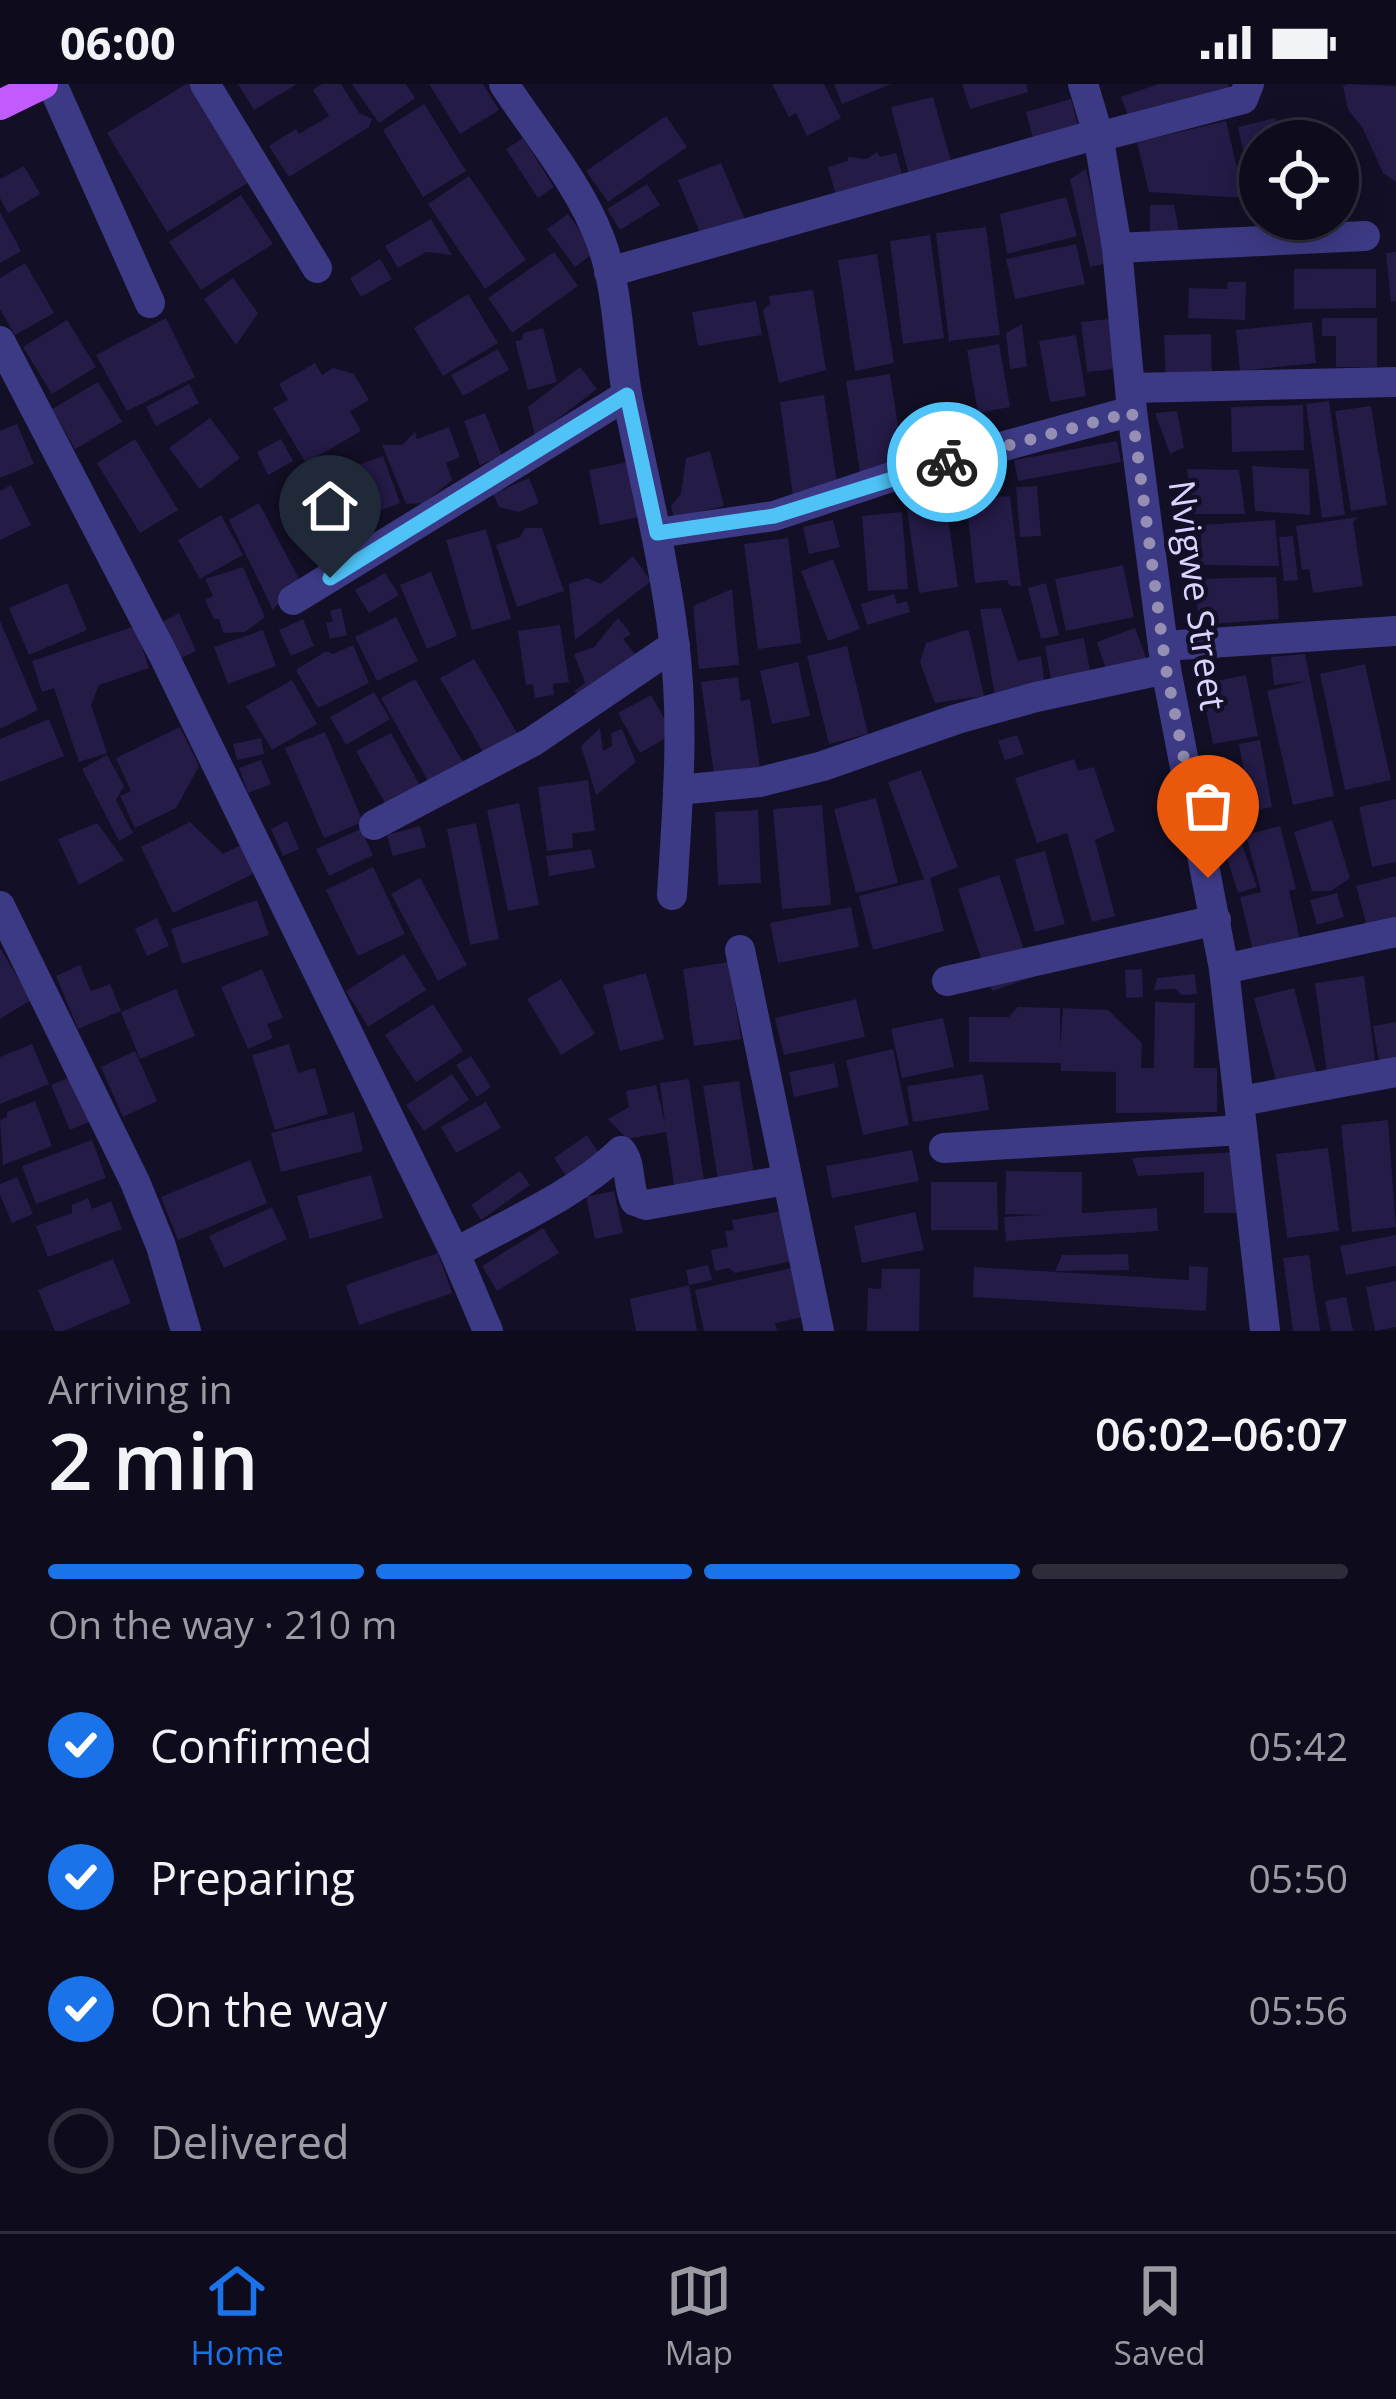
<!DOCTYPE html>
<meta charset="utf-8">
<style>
body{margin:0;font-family:"Open Sans",sans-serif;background:#171425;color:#f1f3f6;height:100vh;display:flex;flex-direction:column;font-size:45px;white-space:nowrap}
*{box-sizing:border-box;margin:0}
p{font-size:39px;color:#9b9ba3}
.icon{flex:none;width:66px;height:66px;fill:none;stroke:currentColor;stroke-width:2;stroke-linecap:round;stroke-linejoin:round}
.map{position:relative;height:1247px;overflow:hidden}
.drawer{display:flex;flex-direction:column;background:#0e0b1c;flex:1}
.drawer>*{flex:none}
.fabs{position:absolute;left:1239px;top:36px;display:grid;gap:24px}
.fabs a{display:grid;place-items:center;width:120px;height:120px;border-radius:50%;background:#0e0b1c;box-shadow:0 6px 30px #0003,0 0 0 3px #2e2b3b;font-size:60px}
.pin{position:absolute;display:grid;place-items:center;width:102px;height:102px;color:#fff;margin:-123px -51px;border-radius:50% 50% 50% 0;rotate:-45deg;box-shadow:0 0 12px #0007}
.pin .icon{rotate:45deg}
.courier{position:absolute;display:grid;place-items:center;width:120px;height:120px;margin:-60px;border:9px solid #4fc3f7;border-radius:50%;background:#fff;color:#222;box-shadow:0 3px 15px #0007}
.overview em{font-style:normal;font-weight:600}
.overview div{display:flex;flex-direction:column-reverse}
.overview{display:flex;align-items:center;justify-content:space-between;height:204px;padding:0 48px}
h1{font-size:78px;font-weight:600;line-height:90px}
.bar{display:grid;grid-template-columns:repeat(4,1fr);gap:18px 12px;align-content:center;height:144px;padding:0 48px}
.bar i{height:15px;border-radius:9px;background:#2e2b3b}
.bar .on{background:#1a73e8}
.bar p{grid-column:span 4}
ol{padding:0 48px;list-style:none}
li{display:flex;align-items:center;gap:36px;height:132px}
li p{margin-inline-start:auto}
li .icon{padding:12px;border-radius:50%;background:#1a73e8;color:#fff;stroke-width:4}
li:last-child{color:#9b9ba3}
li i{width:66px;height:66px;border:6px solid #2e2b3b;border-radius:50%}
.status{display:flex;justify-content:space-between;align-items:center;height:84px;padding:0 60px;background:#0e0b1c;direction:ltr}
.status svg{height:33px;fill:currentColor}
.menu{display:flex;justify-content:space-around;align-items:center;height:168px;border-top:3px solid #2e2b3b;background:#0e0b1c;font-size:33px;color:#9b9ba3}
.menu a{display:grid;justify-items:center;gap:6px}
.menu .on{color:#1a73e8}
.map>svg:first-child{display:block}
.building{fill:#241b47}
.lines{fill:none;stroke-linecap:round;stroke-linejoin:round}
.minor{stroke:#3d3a85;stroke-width:30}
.major{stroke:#c25bff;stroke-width:30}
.done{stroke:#948fb3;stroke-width:12;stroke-dasharray:0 21.6}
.route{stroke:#4fc3f7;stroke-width:15}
.labels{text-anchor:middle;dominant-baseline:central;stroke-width:9;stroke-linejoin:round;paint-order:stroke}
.street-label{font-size:36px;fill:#d9d4ff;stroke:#130f26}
</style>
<div class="status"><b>06:00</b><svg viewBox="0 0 49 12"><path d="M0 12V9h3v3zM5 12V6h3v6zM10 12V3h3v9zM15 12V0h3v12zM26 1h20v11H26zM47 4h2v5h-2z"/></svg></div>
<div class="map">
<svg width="1396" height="1247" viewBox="0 0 1396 1247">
<rect width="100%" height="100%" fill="#130f26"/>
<!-- building -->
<g class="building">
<path d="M186 0H194L254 95 167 148 107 49Z"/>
<path d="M238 0H297L254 26Z"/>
<path d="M322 0H341L359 29 372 35 369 43 289 93 269 62 296 45 299 50 329 32 313 6Z"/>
<path d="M352 0H406L415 14 379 39Z"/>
<path d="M429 0H483L499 26 460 50Z"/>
<path d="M772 0H824L841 34 807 52 796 29 789 33Z"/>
<path d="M834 0H891L842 20Z"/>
<path d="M962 0H1026L1028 8 970 25Z"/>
<path d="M1158 0H1228L1232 12 1206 21 1203 10 1129 35 1121 13Z"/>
<path d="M1348 0 1396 2V98L1383 89 1363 45 1348 25 1343 2Z"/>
<path d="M933 13 954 88 911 99 891 23Z"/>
<path d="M1071 15 1080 49 1035 61 1026 28Z"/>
<path d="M424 20 466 87 423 113 383 46Z"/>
<path d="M666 32 687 63 608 118 586 87Z"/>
<path d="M1275 34 1280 57H1260V120L1255 121 1238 43Z"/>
<path d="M1226 37 1244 114 1149 108 1137 58Z"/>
<path d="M523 54 554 103 538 114 506 65Z"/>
<path d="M877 68 880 73 896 69 905 100 838 118 828 83 848 77V73L867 75Z"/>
<path d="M721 79 746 138 701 151 678 96Z"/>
<path d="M24 82 40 110 8 129 0 114V95Z"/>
<path d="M1086 85 1108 179 1090 183 1070 95Z"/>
<path d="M469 92 526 176 485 205 428 120Z"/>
<path d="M647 100 660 121 620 146 607 125Z"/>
<path d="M241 111 273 160 201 206 169 158Z"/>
<path d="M1066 113 1077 152 1007 170 1000 130Z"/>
<path d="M1150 121H1174L1180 152 1150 151Z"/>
<path d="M0 128 21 167 0 179Z"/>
<path d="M568 130 595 168 575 183 547 145Z"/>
<path d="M431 135 452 171 426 168 398 184 385 162Z"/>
<path d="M986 143 1000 251 949 257 936 149Z"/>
<path d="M930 151 944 254 903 260 890 157Z"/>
<path d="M1076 160 1085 200 1015 215 1006 175Z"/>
<path d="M554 168 578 202 512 249 488 214Z"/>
<path d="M1396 168V217L1391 218 1386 169Z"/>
<path d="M877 170 894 279 855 287 838 176Z"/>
<path d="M380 175 392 195 361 213 350 194Z"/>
<path d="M25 179 54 229 15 251 0 225V194Z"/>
<path d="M1294 185H1376V224L1294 225Z"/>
<path d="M233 194 258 229 236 261 204 215Z"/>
<path d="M1228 198H1246L1245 236 1188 234 1189 204 1227 205Z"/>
<path d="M813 206 826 286 779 299 763 226 770 220 769 212Z"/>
<path d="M468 210 498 259 443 292 414 244Z"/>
<path d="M756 217 762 251 698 262 692 228Z"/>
<path d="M166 234 195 293 127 327 96 271Z"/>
<path d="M1322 234H1377V283H1336V252H1322Z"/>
<path d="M1110 235 1115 285 1087 288 1081 238Z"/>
<path d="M67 236 96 283 52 310 23 263Z"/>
<path d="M1312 238 1316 279 1240 287 1236 246Z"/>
<path d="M1022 240 1027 283 1010 285 1006 249Z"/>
<path d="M543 244 557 298 528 306 515 257 522 256 523 249Z"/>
<path d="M1211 250 1212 296 1166 297 1164 251Z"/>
<path d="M1076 251 1086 312 1050 318 1039 257Z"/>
<path d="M999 260 1010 323 978 329 967 266Z"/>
<path d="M498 265 509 286 463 312 451 291Z"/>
<path d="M315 279 322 291 333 284 354 290 369 316 350 327 361 347 306 379 273 324 288 316 279 300Z"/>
<path d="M580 283 597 305 535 352 528 323Z"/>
<path d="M890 290 905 387 861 394 846 297Z"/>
<path d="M98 298 122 338 75 365 52 325Z"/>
<path d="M189 300 199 319 156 342 146 323Z"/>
<path d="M824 311 838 407 793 413 780 318Z"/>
<path d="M1329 317 1345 431 1322 434 1306 320Z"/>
<path d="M1303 321 1304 366 1232 368 1231 323Z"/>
<path d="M1371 322 1387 421 1351 427 1335 327Z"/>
<path d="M1177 327 1184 363 1170 370 1155 329Z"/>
<path d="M485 329 502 372 480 381 464 337Z"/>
<path d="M210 334 240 374 200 405 169 364Z"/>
<path d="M17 340 34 380 0 394V347Z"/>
<path d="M449 343 460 373 446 379 452 396 424 419 406 420 382 361H402L415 348 417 355Z"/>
<path d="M135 355 178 426 140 449 97 379Z"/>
<path d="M281 355 293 377 268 391 257 368Z"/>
<path d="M1117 357 1121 378 1018 397 1014 376Z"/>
<path d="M710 367 724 422 674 434 671 422 681 410 686 374Z"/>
<path d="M383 372 400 419 314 451 297 404Z"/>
<path d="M629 378 639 433 600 441 589 386Z"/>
<path d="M1252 382 1309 385 1310 431 1255 427Z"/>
<path d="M1187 385 1239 386 1245 430H1194Z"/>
<path d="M529 394 539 419 519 428 499 423 493 410Z"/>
<path d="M11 401 31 441 0 456V407Z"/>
<path d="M1037 402 1041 452 1020 453 1016 403Z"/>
<path d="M1010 412 1021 502H1010L1007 496 975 499 966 415Z"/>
<path d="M259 419 299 495 273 526 229 436Z"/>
<path d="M946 420 958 503 919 509 907 426Z"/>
<path d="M902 428 908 505 868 507 862 432Z"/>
<path d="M221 431 243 471 200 495 178 456Z"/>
<path d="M1358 433 1353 438 1363 502 1313 509 1309 485 1302 486 1296 442Z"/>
<path d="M833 436 840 463 809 470 803 443Z"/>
<path d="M1275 436 1279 482 1201 481V441Z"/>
<path d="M525 444H542L564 507 517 523 496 461 520 453Z"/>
<path d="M486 445 511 535 472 546 446 456Z"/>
<path d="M1293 452 1298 496 1284 497 1279 453Z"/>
<path d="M788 454 801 559 758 565 744 460Z"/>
<path d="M633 472 651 497 575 556 569 500 587 494 601 500Z"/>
<path d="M833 475 860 545 828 557 801 487Z"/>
<path d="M1123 481 1134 533 1066 547 1055 495Z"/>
<path d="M243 483 265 533 245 548 223 549 219 535H214L205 516 213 512 205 495Z"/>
<path d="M431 488 457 552 427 565 400 501Z"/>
<path d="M385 489 399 511 369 529 355 506Z"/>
<path d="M1276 493 1279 535 1199 541 1195 495Z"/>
<path d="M67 499 87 546 29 571 9 524Z"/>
<path d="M1046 499 1059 551 1041 555 1028 504Z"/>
<path d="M732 505 739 581 699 585 693 522Z"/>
<path d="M894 510 897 520 907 517 910 528 867 541 861 520Z"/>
<path d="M341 524 347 551 330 555 326 539 333 537 330 527Z"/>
<path d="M1001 524 1018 577 1041 572 1045 604 995 613 980 525Z"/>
<path d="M179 529 196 567 179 575 162 538Z"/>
<path d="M396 533 418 577 377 597 355 553Z"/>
<path d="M618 534 631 550 623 555 639 575 583 617 574 607 585 599 574 570 594 563Z"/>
<path d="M303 535 314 562 291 572 279 546Z"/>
<path d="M0 537 38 626 0 645Z"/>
<path d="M560 541 569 598 553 600 554 611 535 614 533 600 526 601 518 547Z"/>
<path d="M135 542 149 584 99 601 91 621 107 669 79 678 54 604 42 608 32 577Z"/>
<path d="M1135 544 1148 579 1107 589 1097 558Z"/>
<path d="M263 546 276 582 228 600 214 563Z"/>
<path d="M966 546 969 547 984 612 935 619 920 578 926 559Z"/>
<path d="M1084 554 1090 587 1051 595 1045 562Z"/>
<path d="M353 561 369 599 318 624 296 586 326 567 333 570Z"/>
<path d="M847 562 868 650 829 660 807 572Z"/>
<path d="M1305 570 1334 712 1293 721 1267 607 1308 597 1274 601 1271 573Z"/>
<path d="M474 575 520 654 486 673 440 594Z"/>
<path d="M798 578 810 632 772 640 760 587Z"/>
<path d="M1365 580 1391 696 1345 706 1320 590Z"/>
<path d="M1246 591 1258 652 1213 660 1201 600Z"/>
<path d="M738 593 741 617 750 615 761 691 715 697 701 598Z"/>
<path d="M415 595 467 685 432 704 381 614Z"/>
<path d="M292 596 317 640 272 666 246 622Z"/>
<path d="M374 608 390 635 346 661 330 633Z"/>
<path d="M651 611 673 650 640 669 618 629Z"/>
<path d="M49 635 64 672 0 698V655Z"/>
<path d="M180 643 199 682 176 724 135 744 120 712 131 707 116 674Z"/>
<path d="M600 644 603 667 612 662 611 649 622 645 636 678 596 711 581 662Z"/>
<path d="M325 648 363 738 324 754 285 664Z"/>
<path d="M391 649 423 707 389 726 356 667Z"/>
<path d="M1017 651 1024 670 1005 676 998 657Z"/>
<path d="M261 654 264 670 237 676 233 660Z"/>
<path d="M1260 656 1272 723 1243 729 1241 719 1250 718 1239 660Z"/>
<path d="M107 671 124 702 116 716 133 749 119 757 82 685Z"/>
<path d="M1074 675 1078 687 1094 683 1115 747 1095 756 1115 832 1092 838 1067 749 1037 759 1015 694Z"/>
<path d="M261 676 271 700 248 709 239 684Z"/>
<path d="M921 686 958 783 930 794 944 847 873 866 859 812 924 795 888 698Z"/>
<path d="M588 696 595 747 572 749 573 764 547 767 538 703Z"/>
<path d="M876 714 898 799 856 809 834 725Z"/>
<path d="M1396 715V778L1372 783 1359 723Z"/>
<path d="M519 719 539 821 508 827 487 726Z"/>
<path d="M822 721 831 821 782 825 773 725Z"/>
<path d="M758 726 761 799 718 801 715 728Z"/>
<path d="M1332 736 1350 794 1331 807H1312L1294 748Z"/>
<path d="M287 737 299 765 283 772 271 745Z"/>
<path d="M190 738 223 770 241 761 255 789 173 829 141 763Z"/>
<path d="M97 739 124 776 79 801 58 755Z"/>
<path d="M476 739 499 855 470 861 447 745Z"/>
<path d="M420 742 426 763 393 772 387 751Z"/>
<path d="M1280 742 1296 805 1289 807 1301 859 1254 871 1240 813 1261 808 1246 751Z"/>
<path d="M361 745 373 771 329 792 316 765Z"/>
<path d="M1240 755 1257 803 1238 809 1223 761Z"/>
<path d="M591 765 595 784 549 792 546 772Z"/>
<path d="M1045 767 1065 840 1035 848 1015 775Z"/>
<path d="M373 783 405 850 358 872 326 806Z"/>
<path d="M999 791 1033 893 992 907 958 805Z"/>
<path d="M1396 792V855L1372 861 1356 802Z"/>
<path d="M420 794 467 881 438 897 391 810Z"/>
<path d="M1337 809 1344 833 1317 841 1310 816Z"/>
<path d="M257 816 269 851 182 880 171 845Z"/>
<path d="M851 823 859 863 778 879 770 839Z"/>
<path d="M157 834 169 862 147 872 135 845Z"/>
<path d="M0 864 31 916 0 935Z"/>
<path d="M404 870 426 906 368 943 346 907Z"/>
<path d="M729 878 741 955 694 962 683 885Z"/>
<path d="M80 881 91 907 110 900 121 927 78 945 56 892Z"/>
<path d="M262 885 283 934 267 940 273 954 248 965 221 903Z"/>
<path d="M1142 885 1143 913 1126 914 1125 886Z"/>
<path d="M646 889 664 955 620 967 603 901Z"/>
<path d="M1195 890 1197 910 1181 911 1176 905 1154 906 1157 894Z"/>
<path d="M1364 892 1376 982 1327 989 1315 899Z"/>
<path d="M561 895 595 950 561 971 527 915Z"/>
<path d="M1294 904 1318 994 1278 1004 1254 914Z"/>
<path d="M176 905 195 952 140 975 121 928Z"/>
<path d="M856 915 865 953 784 971 775 934Z"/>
<path d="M1155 918 1195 919 1194 984H1217V1028L1116 1029V988L1061 987V979L969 978V933H1009L1018 923 1060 924V964L1063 924 1108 926 1142 959 1141 984H1154Z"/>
<path d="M433 920 463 967 416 998 385 951Z"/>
<path d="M943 934 954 983 902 994 891 945Z"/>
<path d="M1396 938V981L1380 983 1373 942Z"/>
<path d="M32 960 49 1000 0 1020V973Z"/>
<path d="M289 960 298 989 315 984 328 1030 275 1046 252 971Z"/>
<path d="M893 965 909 1041 863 1051 846 976Z"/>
<path d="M135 967 157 1017 123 1033 101 983Z"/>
<path d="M471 972 491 1003 477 1013 456 981Z"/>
<path d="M834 979 839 1003 794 1013 789 988Z"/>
<path d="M452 990 469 1016 424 1047 406 1021Z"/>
<path d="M983 990 989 1026 913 1038 907 1002Z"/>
<path d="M71 993 91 1037 70 1046 51 1001Z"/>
<path d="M689 995 704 1097 674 1101 666 1048 627 1055 608 1035 629 1023 626 1007 656 1001 665 1040 660 999Z"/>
<path d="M739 997 754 1090 718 1095 703 1002Z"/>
<path d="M35 1017 52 1062 3 1081 0 1036 7 1033V1028Z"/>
<path d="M486 1018 501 1044 456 1069 441 1043Z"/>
<path d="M354 1028 363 1067 281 1088 271 1049Z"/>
<path d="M1388 1036 1396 1143 1352 1148 1341 1041Z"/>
<path d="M587 1051 602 1074 569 1096 554 1074Z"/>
<path d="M92 1056 106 1094 36 1120 22 1082Z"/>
<path d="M1328 1064 1339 1147 1287 1154 1276 1070Z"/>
<path d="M912 1066 919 1097 832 1114 826 1082Z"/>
<path d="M1235 1068 1239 1129H1204V1088L1138 1092 1132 1074Z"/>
<path d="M250 1076 267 1119 178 1156 161 1113Z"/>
<path d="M520 1087 530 1101 481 1136 471 1121Z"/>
<path d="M1006 1087 1082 1088V1129L1157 1124 1158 1147 1006 1157 1004 1133 1042 1131 1005 1130Z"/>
<path d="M371 1091 383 1134 310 1155 297 1112Z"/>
<path d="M17 1093 33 1130 12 1139 0 1111V1100Z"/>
<path d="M931 1098H997L998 1146H931Z"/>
<path d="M614 1107 623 1149 595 1155 586 1113Z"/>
<path d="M88 1114 92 1125 111 1117 122 1145 48 1173 36 1142 72 1129V1121Z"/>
<path d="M272 1123 287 1155 224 1184 209 1152Z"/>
<path d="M788 1126 798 1176 735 1189 729 1184 715 1187 711 1166 728 1163 725 1147 734 1146 732 1136Z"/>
<path d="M915 1128 924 1166 862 1179 854 1142Z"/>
<path d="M543 1144 559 1169 497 1207 482 1182Z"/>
<path d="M1396 1151V1182L1346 1191 1340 1162Z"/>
<path d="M438 1169 452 1209 359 1241 346 1201Z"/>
<path d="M1128 1170 1129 1186 1055 1187 1062 1171Z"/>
<path d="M1309 1171 1320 1247H1293L1283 1174Z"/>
<path d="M113 1175 131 1219 63 1247H55L38 1206Z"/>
<path d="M708 1181 712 1196 689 1201 686 1186Z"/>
<path d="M1189 1182 1208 1183 1206 1227 973 1213 974 1183 1189 1196Z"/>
<path d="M791 1184 802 1233 775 1239 777 1247H704L695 1206Z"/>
<path d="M882 1185H920L919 1247H867L868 1204 881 1205Z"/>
<path d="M1396 1197V1243L1375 1247 1366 1203Z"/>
<path d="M689 1201 697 1247H636L630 1215Z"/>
<path d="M1346 1213 1353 1247H1331L1325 1217Z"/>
</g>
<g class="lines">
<!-- minor -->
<g class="minor">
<path d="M52 0 150 219"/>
<path d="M205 0 317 184"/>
<path d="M504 0C536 49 579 100 600 155 619 205 618 263 628 316 644 396 664 475 674 557 685 641 677 727 672 811"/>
<path d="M1083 0 1098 50 1117 164 1132 327 1166 585 1224 885 1265 1247"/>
<path d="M1098 53 1243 15 1249 0"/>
<path d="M1117 164 1365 152"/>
<path d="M609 188 1098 50"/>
<path d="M0 257 163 570 455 1169 488 1247"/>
<path d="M1132 304 1396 298"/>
<path d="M657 449 774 432 891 393 1132 327"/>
<path d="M293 516 627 311"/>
<path d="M1163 562 1396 547"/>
<path d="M678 706 760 698 823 682 957 635 1036 613 1166 585"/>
<path d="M374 741 532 658 675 561"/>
<path d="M0 822 135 1098 161 1162 186 1247"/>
<path d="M740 866 819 1247"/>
<path d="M1224 885 1396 848"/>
<path d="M947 897 1216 836"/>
<path d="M1241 1017 1396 988"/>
<path d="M944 1064 1242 1046"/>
<path d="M455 1169C511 1138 575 1111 621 1067 632 1081 627 1101 635 1117L646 1121 785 1096"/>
</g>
<!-- major -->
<path class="major" d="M0 21 43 0"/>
</g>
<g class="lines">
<!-- done -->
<path class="done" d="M947 378 1132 328 1166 585 1208 794"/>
<!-- route -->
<path class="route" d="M330 494 627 311 657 449 774 432 947 378"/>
</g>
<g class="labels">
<!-- street labels -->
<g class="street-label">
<text transform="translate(1198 511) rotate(82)">Nvigwe Street</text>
</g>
</g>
</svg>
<div class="fabs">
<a><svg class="icon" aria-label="locate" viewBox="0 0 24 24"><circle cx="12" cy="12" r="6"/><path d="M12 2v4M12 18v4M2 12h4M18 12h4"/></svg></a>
</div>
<div class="pin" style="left:1208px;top:794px;background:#ea580c"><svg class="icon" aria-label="bag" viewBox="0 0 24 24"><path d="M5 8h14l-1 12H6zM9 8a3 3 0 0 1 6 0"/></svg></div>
<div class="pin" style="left:330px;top:494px;background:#1f2937"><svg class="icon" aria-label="home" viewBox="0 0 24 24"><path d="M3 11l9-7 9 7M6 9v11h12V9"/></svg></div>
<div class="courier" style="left:947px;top:378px"><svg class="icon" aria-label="bike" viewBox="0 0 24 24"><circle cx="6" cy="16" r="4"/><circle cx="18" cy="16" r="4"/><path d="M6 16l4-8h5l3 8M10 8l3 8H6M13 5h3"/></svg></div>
</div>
<section class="drawer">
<div class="overview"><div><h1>2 min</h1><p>Arriving in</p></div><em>06:02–06:07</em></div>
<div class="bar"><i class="on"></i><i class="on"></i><i class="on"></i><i></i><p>On the way · 210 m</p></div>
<ol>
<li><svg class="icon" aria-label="check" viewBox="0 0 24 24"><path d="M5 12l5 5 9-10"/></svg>Confirmed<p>05:42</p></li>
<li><svg class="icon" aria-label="check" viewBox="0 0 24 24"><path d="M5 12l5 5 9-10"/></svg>Preparing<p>05:50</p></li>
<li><svg class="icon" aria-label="check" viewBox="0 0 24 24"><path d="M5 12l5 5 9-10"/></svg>On the way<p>05:56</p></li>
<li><i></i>Delivered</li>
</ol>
</section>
<nav class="menu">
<a class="on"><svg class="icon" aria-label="home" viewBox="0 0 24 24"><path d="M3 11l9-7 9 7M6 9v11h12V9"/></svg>Home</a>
<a><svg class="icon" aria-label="map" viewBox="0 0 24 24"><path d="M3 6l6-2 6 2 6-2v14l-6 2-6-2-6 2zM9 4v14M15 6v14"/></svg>Map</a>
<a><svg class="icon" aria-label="saved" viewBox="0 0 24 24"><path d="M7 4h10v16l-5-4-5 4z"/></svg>Saved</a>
</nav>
